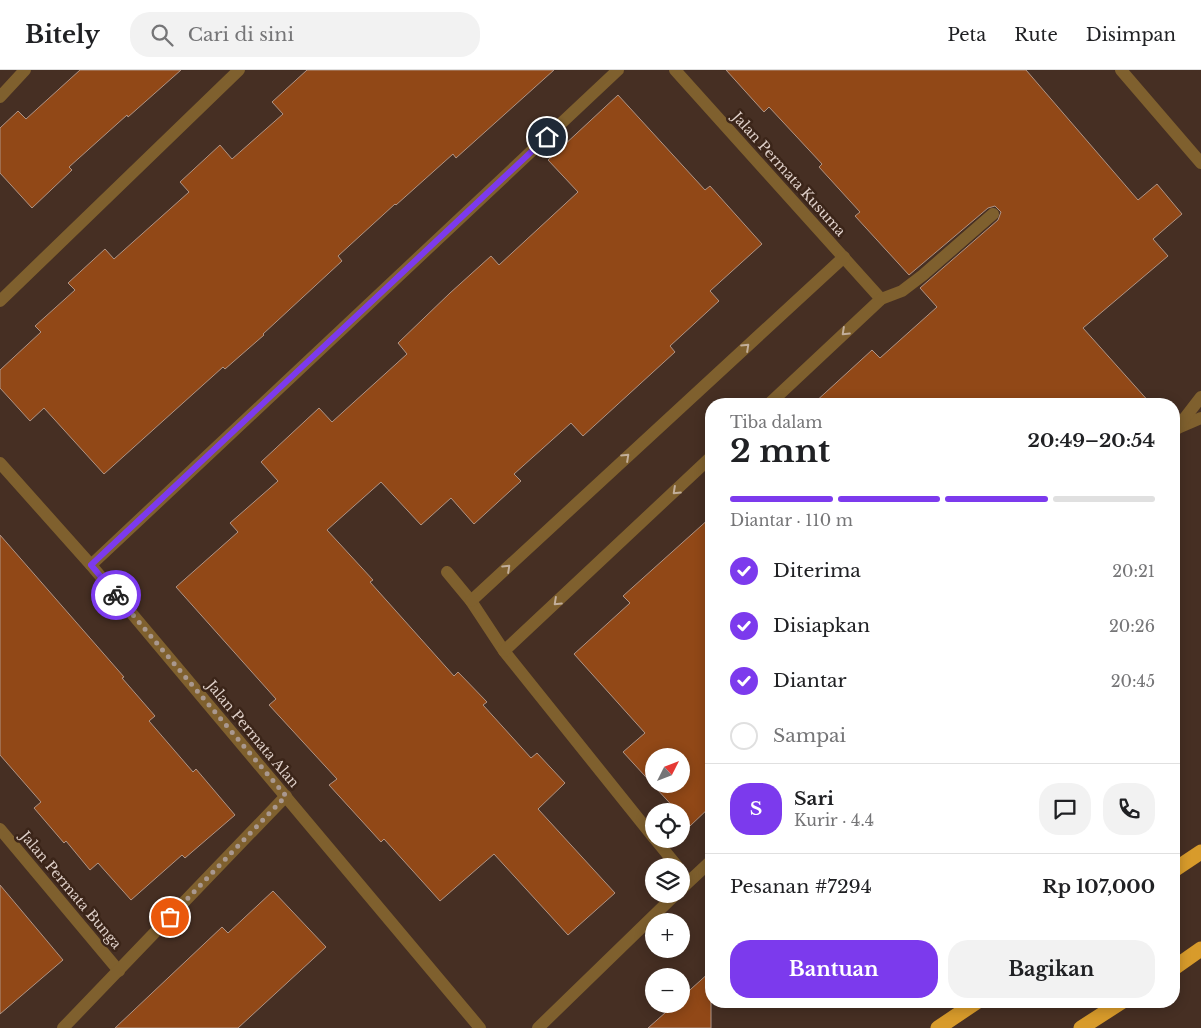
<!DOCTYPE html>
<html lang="id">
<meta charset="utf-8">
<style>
body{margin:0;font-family:"Libre Baskerville",serif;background:#f2f2f2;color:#202124;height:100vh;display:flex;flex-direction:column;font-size:19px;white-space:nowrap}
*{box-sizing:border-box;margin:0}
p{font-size:16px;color:#757577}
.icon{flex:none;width:28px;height:28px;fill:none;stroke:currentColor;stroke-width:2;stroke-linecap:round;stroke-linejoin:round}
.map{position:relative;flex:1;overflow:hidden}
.side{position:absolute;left:705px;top:328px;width:475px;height:610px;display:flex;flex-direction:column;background:#fff;border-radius:20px;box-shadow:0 2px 12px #0003}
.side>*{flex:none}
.needle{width:32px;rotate:48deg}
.buttons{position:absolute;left:645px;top:678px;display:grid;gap:10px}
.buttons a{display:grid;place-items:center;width:45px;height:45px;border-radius:50%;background:#fff;box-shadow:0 2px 12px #0003;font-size:25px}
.pin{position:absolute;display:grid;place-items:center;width:42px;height:42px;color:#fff;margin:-21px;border:2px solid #fff;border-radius:50%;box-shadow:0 1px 5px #0007}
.courier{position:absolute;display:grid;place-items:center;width:50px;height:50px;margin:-25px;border:4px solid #7c3aed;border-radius:50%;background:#fff;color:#222;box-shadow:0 1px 6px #0007}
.head em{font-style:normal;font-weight:800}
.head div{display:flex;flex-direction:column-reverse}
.head{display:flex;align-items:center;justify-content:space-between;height:85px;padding:0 25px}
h1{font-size:32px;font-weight:800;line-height:38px}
.bar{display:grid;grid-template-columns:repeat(4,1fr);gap:8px 5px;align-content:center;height:60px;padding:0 25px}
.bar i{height:6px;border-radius:4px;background:#e0e0e0}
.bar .on{background:#7c3aed}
.bar p{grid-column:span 4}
.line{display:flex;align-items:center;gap:12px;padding:0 25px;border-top:1px solid #e0e0e0}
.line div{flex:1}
.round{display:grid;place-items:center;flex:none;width:52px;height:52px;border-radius:20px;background:#f2f2f2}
ol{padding:0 25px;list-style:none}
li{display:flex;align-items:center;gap:15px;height:55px}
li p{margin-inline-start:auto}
li .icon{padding:5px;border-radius:50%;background:#7c3aed;color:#fff;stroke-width:4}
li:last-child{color:#757577}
li i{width:28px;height:28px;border:2px solid #e0e0e0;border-radius:50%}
.action{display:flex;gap:10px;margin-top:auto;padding:10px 25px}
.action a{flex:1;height:58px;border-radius:20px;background:#7c3aed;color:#fff;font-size:20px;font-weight:800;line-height:58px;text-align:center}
.action a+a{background:#f2f2f2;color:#202124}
header{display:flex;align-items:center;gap:30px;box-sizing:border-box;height:70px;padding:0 25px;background:#fff;border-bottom:1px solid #e0e0e0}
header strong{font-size:24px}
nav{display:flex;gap:28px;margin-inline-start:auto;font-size:18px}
.search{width:350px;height:45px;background:#f2f2f2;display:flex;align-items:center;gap:12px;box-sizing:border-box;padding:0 18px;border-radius:20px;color:#757577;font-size:19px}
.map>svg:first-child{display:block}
.building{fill:#914817;stroke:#b09485;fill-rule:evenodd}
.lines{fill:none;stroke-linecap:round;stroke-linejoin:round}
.minor{stroke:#7f602e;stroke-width:12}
.highway{stroke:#d89b2b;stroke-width:15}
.oneway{stroke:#c2ae9a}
.done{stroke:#a9988f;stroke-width:5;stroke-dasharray:0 9}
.route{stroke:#7c3aed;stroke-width:6}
.labels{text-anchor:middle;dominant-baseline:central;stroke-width:5;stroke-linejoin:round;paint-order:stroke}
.street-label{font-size:14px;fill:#dfd0c9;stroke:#3b2519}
</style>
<header>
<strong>Bitely</strong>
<div class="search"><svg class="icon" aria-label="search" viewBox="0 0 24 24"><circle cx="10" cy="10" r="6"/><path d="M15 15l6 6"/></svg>Cari di sini</div>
<nav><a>Peta</a><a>Rute</a><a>Disimpan</a></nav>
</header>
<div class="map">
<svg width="1201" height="958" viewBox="0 0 1201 958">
<rect width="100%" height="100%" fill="#462f23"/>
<!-- building -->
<g class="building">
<path d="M80 0H181L128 47 127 45 69 97 72 100 32 138 0 103V58L18 41 26 49Z"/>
<path d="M307 0H554L456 88 453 84 396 135 395 134 338 186 342 191 263 264 264 265 225 299 223 297 104 404 44 338 30 351 0 318V300L41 262 35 256 75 220 68 213 105 179 114 189 189 122 180 112 220 75 232 89 283 44 272 32Z"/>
<path d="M726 0H1026L1138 130 1157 114 1182 144 1153 169 1168 186 1083 258 1151 334H813L872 280 880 288 937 237 920 218 998 150 1001 142 995 136 988 138 909 205 855 146 860 142 819 97 822 94 769 37 764 42Z"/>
<path d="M618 25 705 120 710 116 762 174 710 221 719 231 670 276 675 282 583 366 571 353 514 404 521 411 474 454 451 428 421 455 381 412 327 460 373 510 370 512 454 606 458 602 487 632 483 635 531 688 537 683 565 713 538 739 615 823 568 865 494 784 440 831 384 769 381 772 329 715 337 709 269 635 276 629 176 517 238 462 230 453 278 411 261 392 319 338 332 352 407 284 398 273 450 223 491 186 499 195 578 122 548 90Z"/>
<path d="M711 447V736L690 756 681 746V741H677L623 682 645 663 574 584 630 533 623 526ZM654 686H681V714H654Z"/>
<path d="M0 465 124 607 122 608 155 646 149 651 193 702 196 699 235 745 185 788 182 785 131 830 98 793 90 800 66 771 64 773 34 738 41 732 0 685Z"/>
<path d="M0 815 63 890 0 944Z"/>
<path d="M273 821 326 877 238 958H115L222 857 228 863Z"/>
<path d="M711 901V958H648L675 934H681V928Z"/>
</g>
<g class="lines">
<!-- minor -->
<g class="minor">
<path d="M675 0 881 229"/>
<path d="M1121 0 1201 93"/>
<path d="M0 27 25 0"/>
<path d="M0 231 239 0"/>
<path d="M769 334 881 229 902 221 923 205 993 144"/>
<path d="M1180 357 1201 348"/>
<path d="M1174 362 1201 327"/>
<path d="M0 393 91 495 480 958"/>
<path d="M91 495 618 0"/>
<path d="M447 502 471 531 504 581 654 768"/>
<path d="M471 531 844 187"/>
<path d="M504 581 711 387"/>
<path d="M0 759 119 901"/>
<path d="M655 769 677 796"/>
<path d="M681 819 711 791"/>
<path d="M63 958 286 726"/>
<path d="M538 958 676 824"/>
</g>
<!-- highway -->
<g class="highway">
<path d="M1174 800 1201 782"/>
<path d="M1174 898 1201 879"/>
<path d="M938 958 978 931"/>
<path d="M1081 958 1123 931"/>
</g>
</g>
<!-- one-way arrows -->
<defs><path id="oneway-chevron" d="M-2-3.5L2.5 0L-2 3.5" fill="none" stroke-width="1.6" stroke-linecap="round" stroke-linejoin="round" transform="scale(1.25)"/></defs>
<g class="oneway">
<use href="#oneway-chevron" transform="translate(845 262) rotate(137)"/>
<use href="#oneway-chevron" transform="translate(746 277) rotate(-43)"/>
<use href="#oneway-chevron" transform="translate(626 387) rotate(-43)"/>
<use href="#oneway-chevron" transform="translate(676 421) rotate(137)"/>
<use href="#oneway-chevron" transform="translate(507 498) rotate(-43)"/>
<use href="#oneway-chevron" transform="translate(557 532) rotate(137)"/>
</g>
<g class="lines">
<!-- done -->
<path class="done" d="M116 525 286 726 170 847"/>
<!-- route -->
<path class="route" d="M116 525 91 495 547 67"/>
</g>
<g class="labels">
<!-- street labels -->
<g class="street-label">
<text transform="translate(789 104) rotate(48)">Jalan Permata Kusuma</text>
<text transform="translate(253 664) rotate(50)">Jalan Permata Alan</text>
<text transform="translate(71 820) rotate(50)">Jalan Permata Bunga</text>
</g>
</g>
</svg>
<div class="buttons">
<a><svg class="needle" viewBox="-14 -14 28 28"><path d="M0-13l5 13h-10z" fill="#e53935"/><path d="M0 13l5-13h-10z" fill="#757577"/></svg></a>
<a><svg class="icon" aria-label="locate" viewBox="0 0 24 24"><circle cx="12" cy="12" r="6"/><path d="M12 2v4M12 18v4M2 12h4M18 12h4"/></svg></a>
<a><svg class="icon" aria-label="layers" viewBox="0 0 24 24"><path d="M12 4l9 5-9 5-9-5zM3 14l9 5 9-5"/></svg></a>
<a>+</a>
<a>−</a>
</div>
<div class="pin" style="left:170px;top:847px;background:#ea580c"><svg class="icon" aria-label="bag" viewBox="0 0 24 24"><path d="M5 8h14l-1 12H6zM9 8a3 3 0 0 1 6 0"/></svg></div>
<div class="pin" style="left:547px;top:67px;background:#1f2937"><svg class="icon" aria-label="home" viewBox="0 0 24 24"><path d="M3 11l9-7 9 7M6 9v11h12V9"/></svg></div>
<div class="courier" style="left:116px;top:525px"><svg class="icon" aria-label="bike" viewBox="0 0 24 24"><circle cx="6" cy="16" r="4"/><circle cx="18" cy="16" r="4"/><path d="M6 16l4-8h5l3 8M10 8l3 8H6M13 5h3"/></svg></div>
<section class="side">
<div class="head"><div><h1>2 mnt</h1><p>Tiba dalam</p></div><em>20:49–20:54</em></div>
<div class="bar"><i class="on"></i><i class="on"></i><i class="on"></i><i></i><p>Diantar · 110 m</p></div>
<ol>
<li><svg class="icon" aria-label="check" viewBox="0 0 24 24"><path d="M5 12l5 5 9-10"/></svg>Diterima<p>20:21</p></li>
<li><svg class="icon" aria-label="check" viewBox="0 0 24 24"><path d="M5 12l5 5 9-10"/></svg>Disiapkan<p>20:26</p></li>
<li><svg class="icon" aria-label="check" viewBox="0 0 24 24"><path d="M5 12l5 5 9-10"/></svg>Diantar<p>20:45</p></li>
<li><i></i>Sampai</li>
</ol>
<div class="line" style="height:90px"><b class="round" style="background:#7c3aed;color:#fff">S</b><div><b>Sari</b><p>Kurir · 4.4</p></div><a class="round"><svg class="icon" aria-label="chat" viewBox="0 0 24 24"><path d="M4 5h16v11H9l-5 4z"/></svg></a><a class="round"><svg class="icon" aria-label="phone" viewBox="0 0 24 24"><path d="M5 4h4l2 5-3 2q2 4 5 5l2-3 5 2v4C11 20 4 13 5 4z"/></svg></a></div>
<div class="line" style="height:65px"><div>Pesanan #7294</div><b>Rp 107,000</b></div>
<div class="action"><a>Bantuan</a><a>Bagikan</a></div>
</section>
</div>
